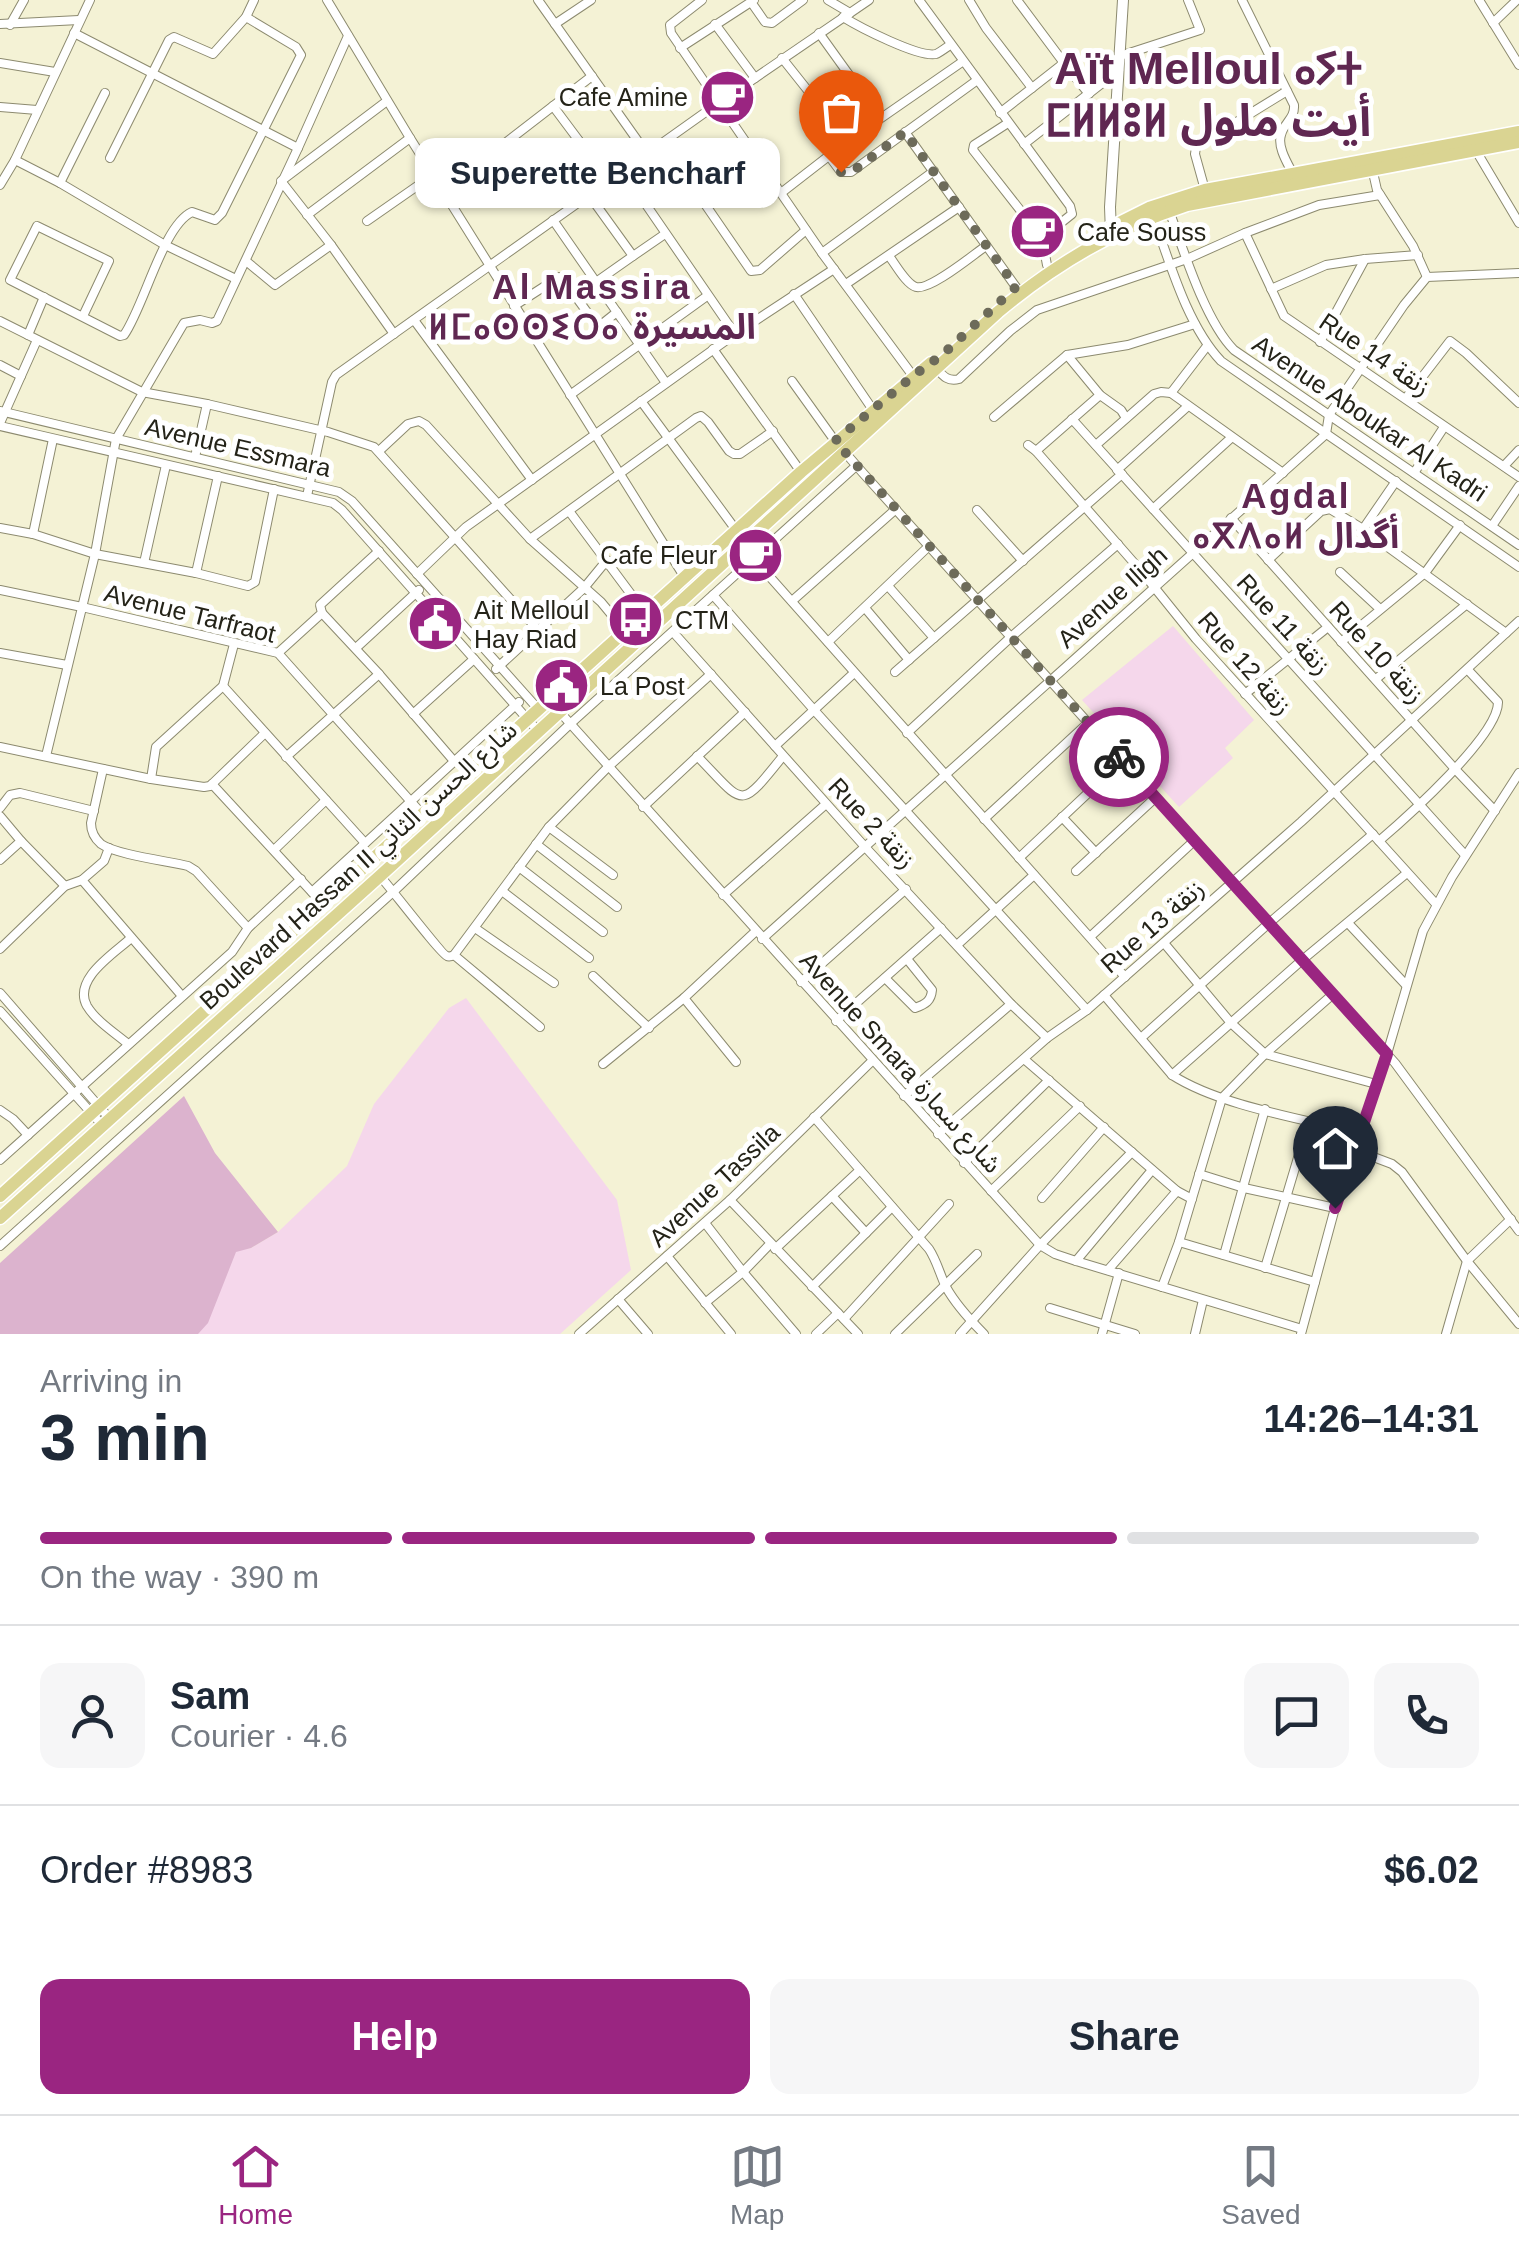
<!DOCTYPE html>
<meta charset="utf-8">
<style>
body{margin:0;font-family:Helvetica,"Noto Sans Arabic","Noto Sans Tifinagh",sans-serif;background:#f6f6f7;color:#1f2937;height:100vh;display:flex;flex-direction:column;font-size:38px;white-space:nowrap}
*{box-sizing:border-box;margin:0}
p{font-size:32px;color:#747a83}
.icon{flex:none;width:55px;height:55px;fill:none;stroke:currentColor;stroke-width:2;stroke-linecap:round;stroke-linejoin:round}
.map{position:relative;height:1334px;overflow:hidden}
.details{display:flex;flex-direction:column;background:#fff;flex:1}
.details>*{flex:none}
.pin{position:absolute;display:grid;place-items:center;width:85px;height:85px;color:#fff;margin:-102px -42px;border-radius:50% 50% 50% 0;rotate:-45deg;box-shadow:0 0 10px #0007}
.pin .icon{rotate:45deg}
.courier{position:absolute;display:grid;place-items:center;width:100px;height:100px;margin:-50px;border:8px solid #9a2581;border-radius:50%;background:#fff;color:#222;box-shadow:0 2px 12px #0007}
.bubble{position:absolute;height:70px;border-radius:20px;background:#fff;box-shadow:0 2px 8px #0004;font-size:32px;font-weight:600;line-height:70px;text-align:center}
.headline em{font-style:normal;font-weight:600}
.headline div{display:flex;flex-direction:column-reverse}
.headline{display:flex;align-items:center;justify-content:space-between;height:170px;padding:0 40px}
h1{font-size:65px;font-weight:600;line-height:75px}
.bar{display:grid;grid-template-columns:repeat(4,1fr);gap:15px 10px;align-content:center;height:120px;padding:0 40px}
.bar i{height:12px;border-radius:8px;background:#e0e1e3}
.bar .current{background:#9a2581}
.bar p{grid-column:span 4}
.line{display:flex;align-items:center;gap:25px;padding:0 40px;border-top:2px solid #e0e1e3}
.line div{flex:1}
.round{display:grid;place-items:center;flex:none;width:105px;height:105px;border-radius:20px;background:#f6f6f7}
.cta{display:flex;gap:20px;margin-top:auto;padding:20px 40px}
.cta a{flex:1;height:115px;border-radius:20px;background:#9a2581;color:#fff;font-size:40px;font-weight:600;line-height:115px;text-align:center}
.cta a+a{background:#f6f6f7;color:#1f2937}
.tabs{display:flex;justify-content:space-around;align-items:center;height:140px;border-top:2px solid #e0e1e3;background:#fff;font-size:28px;color:#747a83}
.tabs a{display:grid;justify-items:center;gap:5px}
.tabs .current{color:#9a2581}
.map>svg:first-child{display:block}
.green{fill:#f5d7eb}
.forest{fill:#dcb3ce}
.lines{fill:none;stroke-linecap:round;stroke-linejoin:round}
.minor-casing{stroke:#8c8a6f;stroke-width:10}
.tertiary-casing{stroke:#8c8a6f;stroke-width:12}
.primary-casing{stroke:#fff;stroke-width:15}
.minor{stroke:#fff;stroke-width:8}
.tertiary{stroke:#fff;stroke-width:10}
.primary{stroke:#dad492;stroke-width:12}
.done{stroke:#6d6b5a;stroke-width:10;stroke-dasharray:0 18}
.route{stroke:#9a2581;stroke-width:12}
.labels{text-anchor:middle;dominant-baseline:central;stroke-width:10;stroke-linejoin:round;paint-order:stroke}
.poi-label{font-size:25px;fill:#242318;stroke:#fff;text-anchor:start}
.street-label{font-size:25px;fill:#242318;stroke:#fff}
.district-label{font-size:35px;font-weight:bold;letter-spacing:2.5px;fill:#5f2751;stroke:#fff}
.town-label{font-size:45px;font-weight:bold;fill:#5f2751;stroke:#fff}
</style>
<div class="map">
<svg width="1519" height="1334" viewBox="0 0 1519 1334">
<rect width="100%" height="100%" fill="#f4f2d5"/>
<!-- green -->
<g class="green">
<path d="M1173 626 1254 720 1225 748 1233 758 1179 807 1082 700Z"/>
<path d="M466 998 617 1200 631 1270 560 1334H21L24 1271 251 1248 278 1232 347 1166 374 1104 449 1008Z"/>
</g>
<!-- forest -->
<path class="forest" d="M184 1096 215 1153 278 1232 251 1248 236 1252 208 1323 198 1334H0V1263Z"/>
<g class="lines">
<defs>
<g id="minor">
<path d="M327 0 410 138 685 578"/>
<path d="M538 0 647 154"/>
<path d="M702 0 670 25 671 33 822 253 913 376"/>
<path d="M828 0 850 13"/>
<path d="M919 0 1070 206 1072 214 1042 238"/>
<path d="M969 0 986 28 1032 88"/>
<path d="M1242 0 1294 105C1295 119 1284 122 1281 135 1277 147 1288 164 1293 174"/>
<path d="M1479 0 1519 65"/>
<path d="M751 2 765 22 772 23 803 0"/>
<path d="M843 17C859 27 919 58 936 54 939 53 947 47 950 45"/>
<path d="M1493 23 1517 0"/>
<path d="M0 24 79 20"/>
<path d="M555 24 591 0"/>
<path d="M715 24 755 78"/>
<path d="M10 25 24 0"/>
<path d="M74 33 298 148"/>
<path d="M819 33 880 118"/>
<path d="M680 48 754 0"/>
<path d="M1120 56 1200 30 1188 0"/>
<path d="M782 58 848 141"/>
<path d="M0 63 55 72"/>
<path d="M1064 63 1089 94"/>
<path d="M387 101 281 181 331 245 394 334"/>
<path d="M553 106 609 181"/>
<path d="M0 107 37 110"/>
<path d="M1000 113 1064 63 1017 0"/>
<path d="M1008 123 974 145 973 150 1042 238 1047 265"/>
<path d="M905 132 1016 287"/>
<path d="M663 143 751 271 760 270 806 230"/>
<path d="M1024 144 1119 70"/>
<path d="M1475 149 1519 223"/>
<path d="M829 156 841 172H851L976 81"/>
<path d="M110 158 169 40 174 37 213 54 246 17 254 0"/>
<path d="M15 160 60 183 165 245 236 279"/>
<path d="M482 160 507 192 511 193 579 141"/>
<path d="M1372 168 1377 190 1413 246 1427 277"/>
<path d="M623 171 735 334"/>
<path d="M60 183 105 93"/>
<path d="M0 185 15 160 90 0"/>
<path d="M1205 190 1195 154 1196 147 1287 91"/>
<path d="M443 191 592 76"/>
<path d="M781 193 848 141 962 62"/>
<path d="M589 195 633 256 665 234"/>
<path d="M1169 210C1183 249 1205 321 1234 350L1519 545"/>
<path d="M307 215 410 138"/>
<path d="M1153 216C1170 263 1187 325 1221 361L1519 567"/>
<path d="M553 220 666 383"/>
<path d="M367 221 433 175"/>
<path d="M1245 233 1284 316 1519 477"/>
<path d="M822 253 934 171"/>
<path d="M889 256C896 265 906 284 916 287 930 291 974 254 986 246"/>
<path d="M246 261 275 285 331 245"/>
<path d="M596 282 633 256"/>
<path d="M846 284 959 207"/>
<path d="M1271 289 1326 265 1365 259 1418 255"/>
<path d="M794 294 873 410"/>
<path d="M514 306 559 277 563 279 595 323 602 324 617 312"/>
<path d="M83 316 109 261 37 226 10 280 120 336 124 335C144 307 163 225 192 212L215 220 222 213 301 55 296 47 246 17"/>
<path d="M414 320 532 480"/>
<path d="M0 321 142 392 207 404 328 432 374 447 538 630"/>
<path d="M28 335 44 297"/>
<path d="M1320 342 1365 259"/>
<path d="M713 349 801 472"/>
<path d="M0 365 21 376"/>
<path d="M936 368C943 376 948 382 959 379L1010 331 1037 310 1187 259 1245 233 1319 205 1380 195"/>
<path d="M792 381 835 441 862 472 1395 1063 1519 1231"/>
<path d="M1171 393 1283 473"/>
<path d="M570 395 707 296"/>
<path d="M1100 395 1067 355 1128 345 1195 324"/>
<path d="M1406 398 1450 341 1466 353 1519 403"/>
<path d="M641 401 736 530"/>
<path d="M0 411 339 492 352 501 539 710"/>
<path d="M994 417 1067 355"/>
<path d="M1072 419 1465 855"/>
<path d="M0 423 37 340"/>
<path d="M0 426 333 503 342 510 538 731"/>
<path d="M1028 445 1036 451 1142 572 1196 639 1436 904"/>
<path d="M1096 445 1154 394 1161 392 1171 393 1207 346"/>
<path d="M379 451 408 424 419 421 426 425 530 539 601 602 625 631"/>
<path d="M1036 451 1100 395 1121 410 1126 418"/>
<path d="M195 457 207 404"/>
<path d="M1504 466 1519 450"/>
<path d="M1117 470 1188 406"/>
<path d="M1414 473 1444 427"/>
<path d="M307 496 332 382 336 375 717 104 869 0"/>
<path d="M1153 509 1231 438"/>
<path d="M977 510 1023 561"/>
<path d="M569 511 645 613"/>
<path d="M1231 518 1455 769 1495 811"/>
<path d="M1492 526 1519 486"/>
<path d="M0 528 33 534 95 554 196 573 248 586 255 582 274 489"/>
<path d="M1363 529 1396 481"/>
<path d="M33 534 53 439"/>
<path d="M530 539 696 418 701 416 708 422 729 451 734 454H740L773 431"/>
<path d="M754 559 1125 977"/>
<path d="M1268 560 1321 511 1330 509 1363 529 1506 633"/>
<path d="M144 563 166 465"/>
<path d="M1340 572 1380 609"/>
<path d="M196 573 218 476"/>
<path d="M417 574 466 527 735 334 834 269"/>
<path d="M888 586 934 638"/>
<path d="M0 590 82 607 278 653 422 814"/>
<path d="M713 595 814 710 1087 1010"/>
<path d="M792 601 896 509"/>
<path d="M865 608 909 660"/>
<path d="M322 613 379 674 453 760"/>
<path d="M673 632 866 848 1011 1004 1047 1038"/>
<path d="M828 642 929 546"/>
<path d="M1341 642 1425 573 1460 525"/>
<path d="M356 648 419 590"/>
<path d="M0 653 67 665"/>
<path d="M278 653 322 613 320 605 379 551"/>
<path d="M496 669 584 588 607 560"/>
<path d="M895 672 1122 474"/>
<path d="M1376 679 1467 604"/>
<path d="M223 686 365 843"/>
<path d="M1245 694 1328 627"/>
<path d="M549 700 1040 1245 1055 1254 1076 1261 1302 1329"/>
<path d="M413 714 474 659"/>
<path d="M907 733 1011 637 1118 544"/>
<path d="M775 746 854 673"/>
<path d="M0 747 151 779 204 787 210 786 265 733"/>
<path d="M46 756 95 554 116 439 184 323 200 320 212 323 217 321 298 148 348 36"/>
<path d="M697 756C745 805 738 812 783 756"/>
<path d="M286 757 379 674"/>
<path d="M103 769 91 823C91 832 94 838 101 844 117 855 168 861 188 866L196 871 248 928"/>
<path d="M151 779 156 747 223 686 234 644"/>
<path d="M212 784 323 904"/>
<path d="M643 807 745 712"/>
<path d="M0 808 10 795 20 793 94 811"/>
<path d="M0 816 21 841 0 860"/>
<path d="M1062 817 1096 853"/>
<path d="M984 819 1088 723"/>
<path d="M549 827 608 767 711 674"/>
<path d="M21 841 65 886"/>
<path d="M1379 841C1406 818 1499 735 1498 702L1468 670"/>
<path d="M536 844 617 907"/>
<path d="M274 850 326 800"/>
<path d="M1019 858 1122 761"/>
<path d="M519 867 603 932"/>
<path d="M1076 871 1155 798"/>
<path d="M380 876C389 886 442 955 447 956 449 957 452 956 454 955L549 827 613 875"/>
<path d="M82 880 182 996"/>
<path d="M502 891 589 958"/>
<path d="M312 892 519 702"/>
<path d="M723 895 826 804"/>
<path d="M1348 923 1406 985"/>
<path d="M475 928 554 983"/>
<path d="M1091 936 1194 841"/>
<path d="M762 939 1326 434 1329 415 1404 305 1427 277 1519 273"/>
<path d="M1164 943 1231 1023 1265 1054 1376 1084"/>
<path d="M957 945 1034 875"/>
<path d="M0 949 65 886 82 880 104 861 109 848"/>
<path d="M454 955 540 1027"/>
<path d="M593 976 649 1028"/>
<path d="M885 978 915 1008C926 1004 931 1001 932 990L907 959"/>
<path d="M801 982 906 889"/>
<path d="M0 993 110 1119"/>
<path d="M1104 995 1172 1075C1220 1106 1304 1119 1359 1133"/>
<path d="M684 998 736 1062"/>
<path d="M0 1011 103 1126"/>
<path d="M836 1021 941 928"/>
<path d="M1141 1038 1268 924 1373 834"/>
<path d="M128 1044C115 1033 96 1021 87 1006 72 979 115 953 131 938"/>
<path d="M1024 1059 1177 1191 1192 1199"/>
<path d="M603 1064 684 998 756 931"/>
<path d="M1172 1075 1301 961 1407 873"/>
<path d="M904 1096 1011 1004"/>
<path d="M0 1110 13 1119 28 1135"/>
<path d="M814 1117 929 1249C937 1261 940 1275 946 1287 956 1305 970 1320 984 1334"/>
<path d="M938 1134 1047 1038 1087 1010 1301 822 1519 621"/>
<path d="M1355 1150 1392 1164 1402 1172 1467 1261 1519 1324"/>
<path d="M0 1160 232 952 248 928 301 879"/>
<path d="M964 1163 1049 1080"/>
<path d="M1199 1174 1244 1188 1335 1208"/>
<path d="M991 1191 1080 1106"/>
<path d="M832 1196 866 1233"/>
<path d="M1042 1198 1104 1127"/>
<path d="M730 1200 858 1334"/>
<path d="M705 1223 743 1272 796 1334"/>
<path d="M1179 1242 1315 1282"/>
<path d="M0 1246 393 892 570 724 856 466"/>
<path d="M775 1249 860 1170"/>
<path d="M1224 1255 1265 1109"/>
<path d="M667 1256 731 1334"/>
<path d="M1076 1261 1152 1170"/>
<path d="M1265 1268 1309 1121"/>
<path d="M1108 1270 1177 1191"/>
<path d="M812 1287 892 1207"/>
<path d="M1162 1287 1179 1242 1222 1098 1265 1054 1332 995"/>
<path d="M618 1299 648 1334"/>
<path d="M705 1303 743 1272 770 1244"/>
<path d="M1050 1308 1135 1334"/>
<path d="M844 1319 949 1204"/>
<path d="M579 1334 730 1200 872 1061"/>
<path d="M816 1334 838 1313"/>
<path d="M895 1334 977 1254"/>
<path d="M960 1334 1040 1245 1132 1152"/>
<path d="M1102 1334 1119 1273"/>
<path d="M1195 1334 1203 1300"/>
<path d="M1301 1334 1335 1208 1387 1054 1423 931 1452 877 1519 773"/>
<path d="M1446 1334 1467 1261 1511 1219"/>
</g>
<path id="tertiary" d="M1111 233 1110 207 1123 0"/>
<g id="primary">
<path d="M1105 230 1149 208 1205 190 1519 132"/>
<path d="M0 1196 801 472 931 363"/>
<path d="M0 1218 380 876 998 312C1055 264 1116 228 1187 205L1519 142"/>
</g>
</defs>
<!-- minor casing -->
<use href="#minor" class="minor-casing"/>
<!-- tertiary casing -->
<use href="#tertiary" class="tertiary-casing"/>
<!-- primary casing -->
<use href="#primary" class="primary-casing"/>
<!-- minor -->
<use href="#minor" class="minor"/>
<!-- tertiary -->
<use href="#tertiary" class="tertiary"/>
<!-- primary -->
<use href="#primary" class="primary"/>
</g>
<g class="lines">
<!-- done -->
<path class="done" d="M841 172H852L905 132 1016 287 943 354 913 376 835 441 1119 757"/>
<!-- route -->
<path class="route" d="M1119 757 1387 1054 1335 1208"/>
</g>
<!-- icons -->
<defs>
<symbol id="cafe-disc" viewBox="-11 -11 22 22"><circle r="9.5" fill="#9a2581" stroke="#fff"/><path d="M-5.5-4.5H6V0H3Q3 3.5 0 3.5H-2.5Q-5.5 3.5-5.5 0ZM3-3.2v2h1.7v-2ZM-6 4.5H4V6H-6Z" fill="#fff"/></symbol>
<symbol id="bus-disc" viewBox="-11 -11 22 22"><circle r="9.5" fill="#9a2581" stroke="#fff"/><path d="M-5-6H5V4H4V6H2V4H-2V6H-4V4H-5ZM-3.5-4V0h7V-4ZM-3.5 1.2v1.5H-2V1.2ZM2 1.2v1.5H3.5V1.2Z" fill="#fff"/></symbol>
<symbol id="civic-disc" viewBox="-11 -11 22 22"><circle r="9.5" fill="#9a2581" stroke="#fff"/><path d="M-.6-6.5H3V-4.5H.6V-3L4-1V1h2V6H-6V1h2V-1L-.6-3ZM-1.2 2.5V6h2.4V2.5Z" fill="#fff"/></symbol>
</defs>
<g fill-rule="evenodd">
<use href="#cafe-disc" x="696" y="66" width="63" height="63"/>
<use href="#cafe-disc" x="1006" y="200" width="63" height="63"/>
<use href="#cafe-disc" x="724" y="524" width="63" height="63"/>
<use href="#bus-disc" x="604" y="588" width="63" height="63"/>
<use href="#civic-disc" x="404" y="592" width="63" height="63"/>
<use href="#civic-disc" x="530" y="654" width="63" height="63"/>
</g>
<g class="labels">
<!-- poi labels -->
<g class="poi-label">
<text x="688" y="97" text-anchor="end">Cafe Amine</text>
<text x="1077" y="232">Cafe Souss</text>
<text x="717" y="555" text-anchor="end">Cafe Fleur</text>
<text x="474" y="610">Ait Melloul<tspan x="474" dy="29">Hay Riad</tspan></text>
<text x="675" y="620">CTM</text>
<text x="600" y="686">La Post</text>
</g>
<!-- street labels -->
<g class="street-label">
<text transform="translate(1375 354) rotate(34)">Rue 14 زنقة</text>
<text transform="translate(1370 418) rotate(34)">Avenue Aboukar Al Kadri</text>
<text transform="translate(238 447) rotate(13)">Avenue Essmara</text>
<text transform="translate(1112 597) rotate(-42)">Avenue Iligh</text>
<text transform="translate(190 613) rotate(14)">Avenue Tarfraot</text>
<text transform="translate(1284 624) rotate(48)">Rue 11 زنقة</text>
<text transform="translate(1377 652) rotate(48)">Rue 10 زنقة</text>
<text transform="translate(1245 663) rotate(49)">Rue 12 زنقة</text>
<text transform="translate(872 823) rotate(47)">Rue 2 زنقة</text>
<text transform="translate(358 865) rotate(-42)">Boulevard Hassan II شارع الحسن الثاني</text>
<text transform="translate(1152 926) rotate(-41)">Rue 13 زنقة</text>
<text transform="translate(901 1062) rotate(48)">Avenue Smara شارع سمارة</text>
<text transform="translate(714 1185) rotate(-43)">Avenue Tassila</text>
</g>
<!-- district labels -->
<g class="district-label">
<text x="592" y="286">Al Massira<tspan x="592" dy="40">ⵍⵎⴰⵙⵙⵉⵔⴰ المسيرة</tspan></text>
<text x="1296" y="495">Agdal<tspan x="1296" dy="40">ⴰⴳⴷⴰⵍ أگدال</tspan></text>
</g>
<!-- town labels -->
<g class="town-label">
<text x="1208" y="68">Aït Melloul ⴰⵢⵜ<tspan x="1208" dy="52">ⵎⵍⵍⵓⵍ أيت ملول</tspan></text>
</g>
</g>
</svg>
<div class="pin" style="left:841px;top:172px;background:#ea580c"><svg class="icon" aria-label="bag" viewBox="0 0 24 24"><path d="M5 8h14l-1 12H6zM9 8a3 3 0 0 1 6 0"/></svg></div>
<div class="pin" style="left:1335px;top:1208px;background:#1f2937"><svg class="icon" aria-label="home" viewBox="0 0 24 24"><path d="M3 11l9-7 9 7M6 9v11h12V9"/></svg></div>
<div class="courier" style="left:1119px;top:757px"><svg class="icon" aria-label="bike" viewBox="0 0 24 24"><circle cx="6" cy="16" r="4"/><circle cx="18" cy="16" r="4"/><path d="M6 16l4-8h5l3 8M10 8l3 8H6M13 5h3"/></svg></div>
<div class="bubble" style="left:415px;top:138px;width:365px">Superette Bencharf</div>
</div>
<section class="details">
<div class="headline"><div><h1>3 min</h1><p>Arriving in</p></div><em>14:26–14:31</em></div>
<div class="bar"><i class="current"></i><i class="current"></i><i class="current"></i><i></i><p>On the way · 390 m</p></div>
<div class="line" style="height:180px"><a class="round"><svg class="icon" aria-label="person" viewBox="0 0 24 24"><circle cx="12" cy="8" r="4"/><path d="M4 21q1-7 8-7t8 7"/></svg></a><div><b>Sam</b><p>Courier · 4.6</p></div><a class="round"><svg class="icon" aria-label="chat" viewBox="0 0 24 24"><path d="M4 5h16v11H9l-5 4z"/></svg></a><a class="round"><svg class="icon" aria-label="phone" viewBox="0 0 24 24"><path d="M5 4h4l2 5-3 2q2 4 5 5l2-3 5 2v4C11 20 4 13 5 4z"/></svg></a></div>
<div class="line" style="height:130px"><div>Order #8983</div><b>$6.02</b></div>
<div class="cta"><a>Help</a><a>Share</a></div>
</section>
<nav class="tabs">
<a class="current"><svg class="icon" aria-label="home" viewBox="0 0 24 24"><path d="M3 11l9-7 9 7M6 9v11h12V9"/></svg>Home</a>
<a><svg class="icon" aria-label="map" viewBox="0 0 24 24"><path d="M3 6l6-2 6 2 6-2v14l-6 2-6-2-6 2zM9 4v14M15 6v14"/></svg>Map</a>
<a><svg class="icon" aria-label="saved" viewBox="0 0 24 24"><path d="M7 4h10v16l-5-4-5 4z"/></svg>Saved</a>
</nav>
